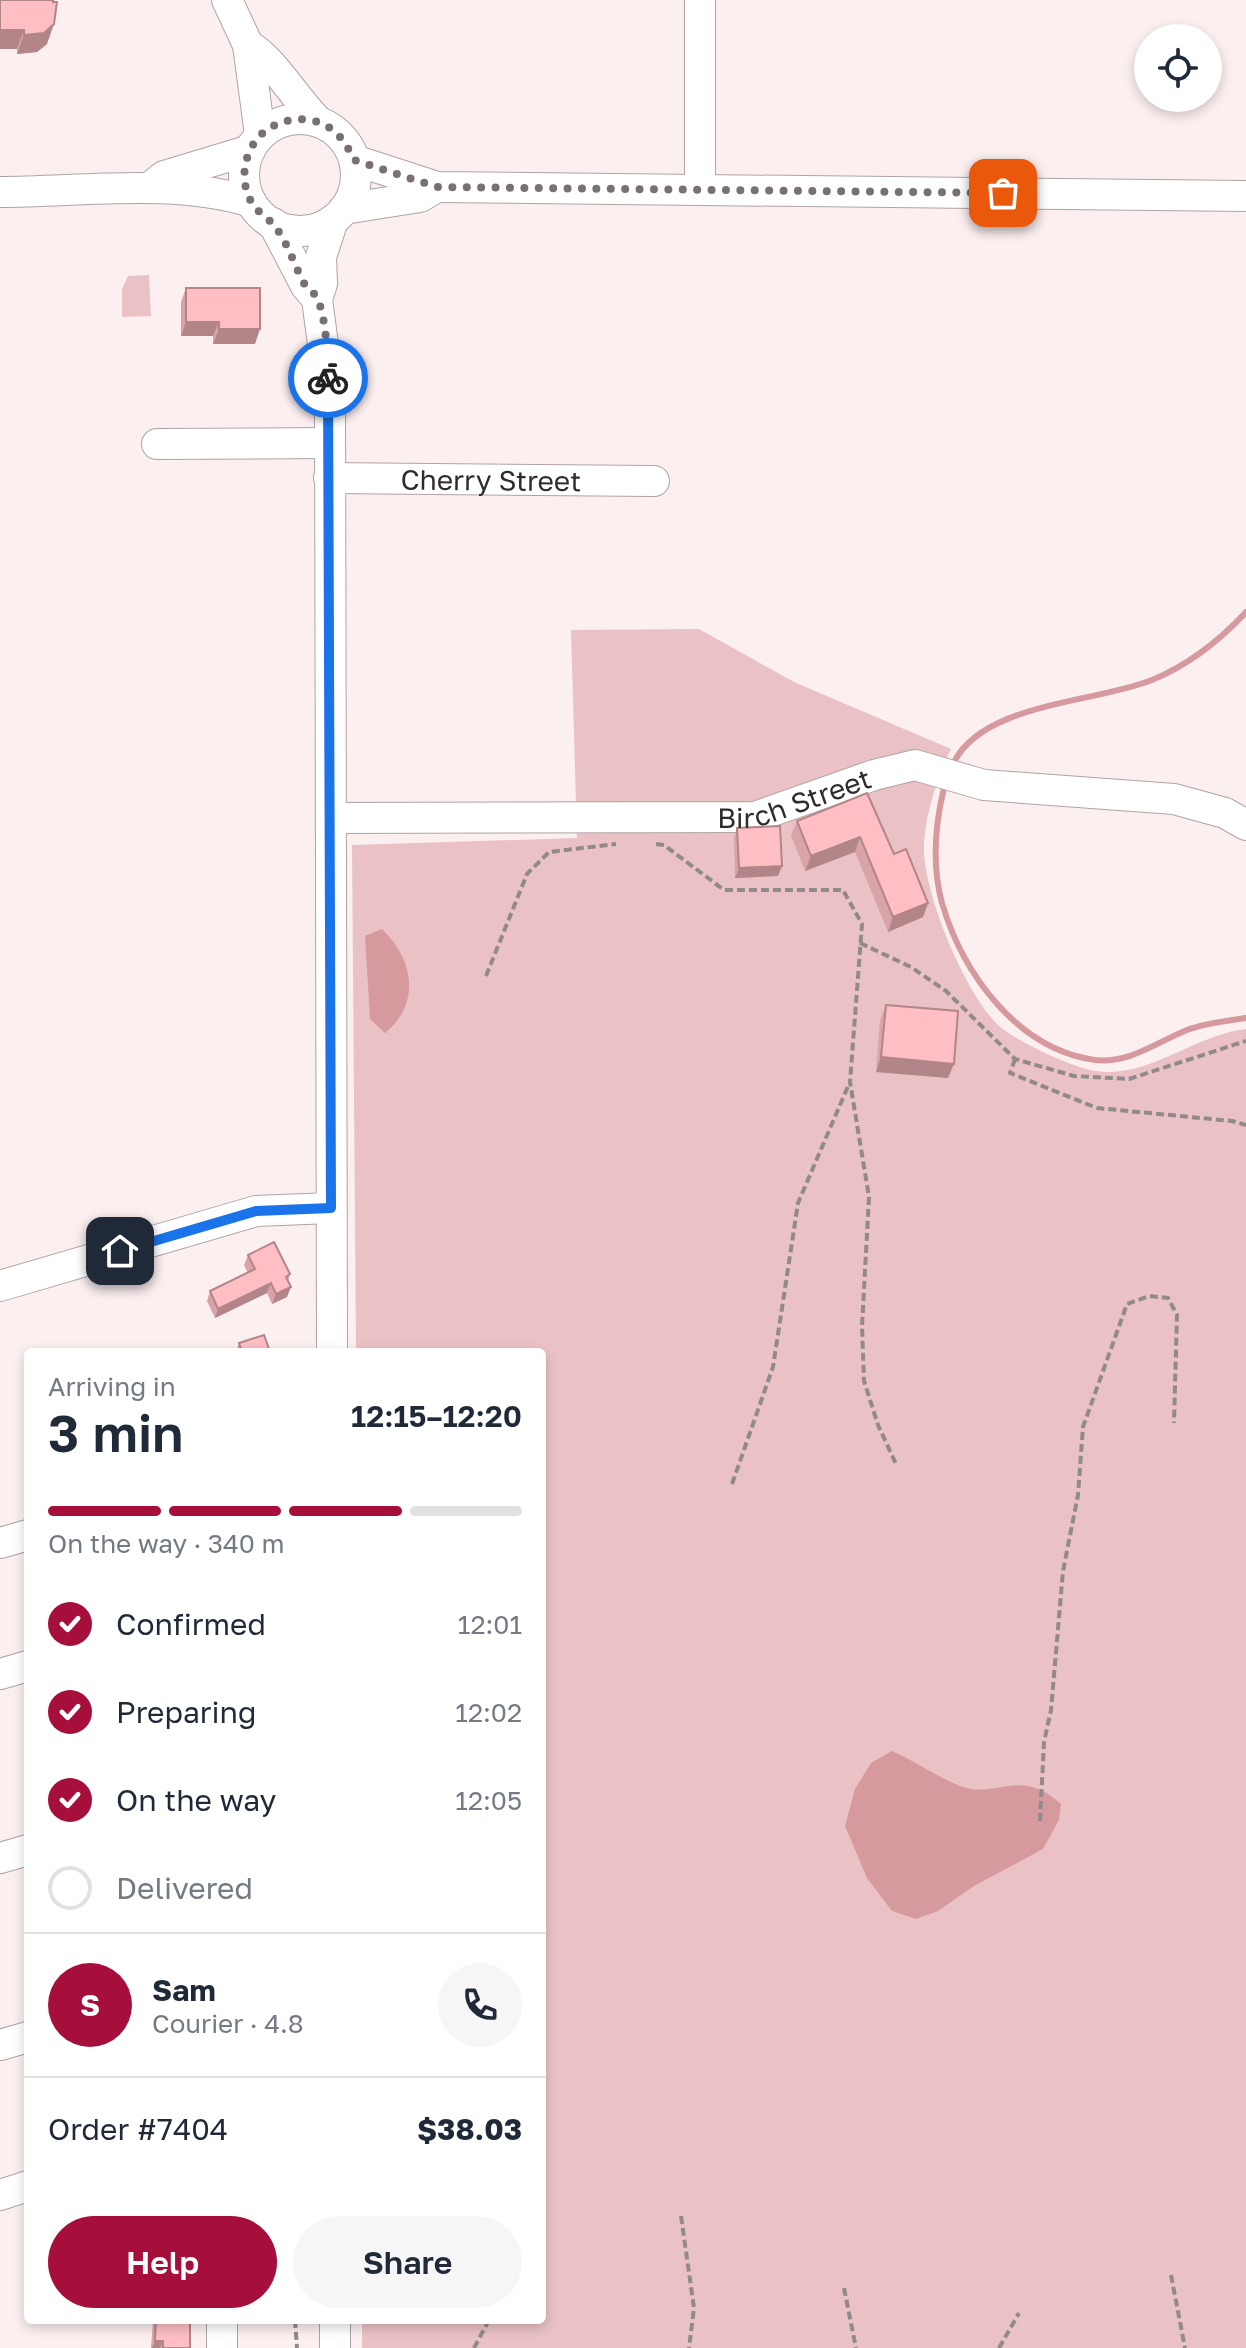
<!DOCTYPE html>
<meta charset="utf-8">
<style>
body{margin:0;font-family:"Golos Text",sans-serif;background:#f6f6f7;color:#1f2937;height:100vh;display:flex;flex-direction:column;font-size:30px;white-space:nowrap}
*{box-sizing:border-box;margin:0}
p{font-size:26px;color:#747a83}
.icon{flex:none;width:44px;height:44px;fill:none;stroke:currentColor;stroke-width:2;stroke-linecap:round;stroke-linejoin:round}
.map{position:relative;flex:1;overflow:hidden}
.drawer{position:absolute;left:24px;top:1348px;width:522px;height:976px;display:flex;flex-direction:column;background:#fff;border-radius:8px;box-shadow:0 4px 12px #0003}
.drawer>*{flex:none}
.buttons{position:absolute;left:1134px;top:24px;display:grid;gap:16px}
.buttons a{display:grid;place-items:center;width:88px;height:88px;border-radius:50%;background:#fff;box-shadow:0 4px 12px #0003;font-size:40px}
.pin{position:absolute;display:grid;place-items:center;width:68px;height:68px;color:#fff;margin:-34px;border-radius:16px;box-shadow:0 4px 12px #0006}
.courier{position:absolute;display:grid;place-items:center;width:80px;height:80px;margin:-40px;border:6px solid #1a73e8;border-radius:50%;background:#fff;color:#222;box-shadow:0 2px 10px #0007}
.headline em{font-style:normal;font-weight:600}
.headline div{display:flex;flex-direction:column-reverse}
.headline{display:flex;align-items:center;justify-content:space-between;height:136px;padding:0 24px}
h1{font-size:52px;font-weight:600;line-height:60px}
.bar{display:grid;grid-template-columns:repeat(4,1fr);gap:12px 8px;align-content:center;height:96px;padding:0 24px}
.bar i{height:10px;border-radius:6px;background:#e0e1e3}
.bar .selected{background:#a60e3c}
.bar p{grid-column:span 4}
.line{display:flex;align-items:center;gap:20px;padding:0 24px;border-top:2px solid #e0e1e3}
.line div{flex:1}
.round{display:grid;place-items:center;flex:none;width:84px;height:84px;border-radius:42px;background:#f6f6f7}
ol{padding:0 24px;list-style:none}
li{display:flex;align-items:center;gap:24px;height:88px}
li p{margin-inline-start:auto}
li .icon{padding:8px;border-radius:50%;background:#a60e3c;color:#fff;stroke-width:4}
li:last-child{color:#747a83}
li i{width:44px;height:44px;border:4px solid #e0e1e3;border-radius:50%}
.cta{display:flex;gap:16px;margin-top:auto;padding:16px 24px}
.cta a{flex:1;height:92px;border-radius:48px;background:#a60e3c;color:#fff;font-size:32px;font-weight:600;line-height:92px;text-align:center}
.cta a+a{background:#f6f6f7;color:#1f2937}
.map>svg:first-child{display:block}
.green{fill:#eac2c5}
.water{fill:#d6999e}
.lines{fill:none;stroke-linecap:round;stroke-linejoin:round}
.stream{stroke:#d6999e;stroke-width:6}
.minor-casing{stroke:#afa3a4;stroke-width:32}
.path{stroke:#92898a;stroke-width:4;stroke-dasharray:8 4;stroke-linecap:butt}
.minor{stroke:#fff;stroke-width:30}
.wall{fill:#daa3a9}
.shaded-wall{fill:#b28589}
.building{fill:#febec4;stroke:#b28589;stroke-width:2}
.done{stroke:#787071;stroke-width:8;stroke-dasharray:0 14.4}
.route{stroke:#1a73e8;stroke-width:10}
.labels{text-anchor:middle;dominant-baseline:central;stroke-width:6;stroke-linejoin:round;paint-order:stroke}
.street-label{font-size:28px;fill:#312c2c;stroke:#fff}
</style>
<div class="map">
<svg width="1246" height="2348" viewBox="0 0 1246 2348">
<rect width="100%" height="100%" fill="#fceff0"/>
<!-- green -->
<g class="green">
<path d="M149 275 151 316 122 317V289L128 276Z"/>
<path d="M699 629 794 682 951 749C937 780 927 808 924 842 921 889 964 991 997 1024 1013 1040 1073 1068 1096 1071 1148 1079 1196 1034 1246 1029V2348H362V2320H542V1352H356L352 845 577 838 571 630Z"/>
</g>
<!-- water -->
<g class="water">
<path d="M382 929C414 960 421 1003 385 1033L370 1019 365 936Z"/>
<path d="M892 1751C915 1761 937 1777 960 1786 995 1800 1019 1766 1061 1804L1059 1820 1043 1849 974 1886 938 1911 916 1919 892 1911 867 1878 845 1826 855 1789 871 1763Z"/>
</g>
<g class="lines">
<!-- stream -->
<g class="stream">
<path d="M954 762C984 703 1094 703 1152 680 1188 665 1220 640 1246 612"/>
<path d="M944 788C935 825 932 866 942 903 963 974 1017 1049 1095 1060 1129 1064 1157 1042 1187 1030 1205 1023 1227 1021 1246 1018"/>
</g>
<defs>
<g id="minor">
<path d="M227 0 248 45 260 135"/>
<path d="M248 45C275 61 295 99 319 122"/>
<circle cx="300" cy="175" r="56"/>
<path d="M354 160 437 187 1246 196"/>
<path d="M150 187 164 176 250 150"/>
<path d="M700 188V0"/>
<path d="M0 192C80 192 175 178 251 202"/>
<path d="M344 209 420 197 437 187"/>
<path d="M273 223 306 286 317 299"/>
<path d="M157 444 329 443"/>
<path id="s1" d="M329 478 654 481"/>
<path id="s2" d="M331 818 755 817 874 775 915 765 984 785 1174 799 1225 813 1246 825"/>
<path d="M0 1286 256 1211 331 1208"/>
<path d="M332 1352 330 398 317 299 322 284 321 257 333 220"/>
<path d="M0 1543 28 1535"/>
<path d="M0 1674 28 1666"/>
<path d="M0 1858 28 1850"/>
<path d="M0 2045 28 2037"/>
<path d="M0 2195 28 2186"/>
<path d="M222 2320V2348"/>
<path d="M335 2320V2348"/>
</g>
</defs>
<!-- minor casing -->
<use href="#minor" class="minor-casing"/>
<!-- path -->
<g class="path">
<path d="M656 844 664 845 724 890H843L862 924 850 1082 869 1197 862 1326 864 1381 878 1425 896 1464"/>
<path d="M860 943 911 967 946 991 1015 1059 1074 1076 1129 1079 1246 1041"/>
<path d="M486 976 527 874 549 852 616 844"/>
<path d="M1015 1059 1010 1073 1097 1108 1232 1121 1246 1125"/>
<path d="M732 1484 773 1367 798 1203 849 1084"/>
<path d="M1040 1821 1044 1742 1051 1710 1063 1571 1078 1495 1083 1427 1127 1304 1149 1296 1168 1298 1177 1315 1174 1423"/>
<path d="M681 2216 694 2308 689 2348"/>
<path d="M1171 2275 1185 2348"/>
<path d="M844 2288 856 2348"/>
<path d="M295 2320 297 2348"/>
<path d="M474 2348 489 2320"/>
<path d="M999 2348 1019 2313"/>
</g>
<!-- minor -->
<use href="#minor" class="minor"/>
</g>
<!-- wall -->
<g class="wall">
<path d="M0 0 47 44 37 52 17 54V49H0Z"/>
<path d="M186 288 255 344H213V336H181V302Z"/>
<path d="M867 793 894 854 928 903 923 917 888 932 855 852 805 871 791 835 797 821Z"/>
<path d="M737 828 782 866 778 876 735 878 734 838Z"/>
<path d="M886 1005 948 1078 876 1072 880 1020Z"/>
<path d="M248 1255 290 1274 288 1281 287 1297 272 1304 267 1293 215 1318 207 1301 210 1291 248 1273 244 1265Z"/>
<path d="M239 1343 270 1352H236Z"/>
<path d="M153 2320H190V2348H151Z"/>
</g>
<!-- shaded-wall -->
<g class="shaded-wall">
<path d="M54 24 47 44 37 52 17 54 24 35Z"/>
<path d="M0 30H24L17 49H0Z"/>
<path d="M186 322H219L213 336H181Z"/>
<path d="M219 329H260L255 344H213Z"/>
<path d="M860 837 855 852 805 871 811 856Z"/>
<path d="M782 866 778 876 735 878 739 868Z"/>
<path d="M928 903 923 917 888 932 893 917Z"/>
<path d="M881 1057 954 1064 948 1078 876 1072Z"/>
<path d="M271 1283 267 1293 215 1318 218 1309Z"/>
<path d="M291 1287 287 1297 272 1304 276 1294Z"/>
<path d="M155 2341H163L160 2348H152Z"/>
</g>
<!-- building -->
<g class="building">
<path d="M0 0H53V2H57L54 24 44 33 24 35V30H0Z"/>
<path d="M186 288H260V329H219V322H186Z"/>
<path d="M867 793 894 854 906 849 928 903 893 917 860 837 811 856 797 821Z"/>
<path d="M780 826 782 866 739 868 737 828Z"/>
<path d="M886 1005 958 1011 954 1064 881 1057Z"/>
<path d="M274 1242 290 1274 286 1277 291 1287 276 1294 271 1283 218 1309 210 1291 255 1269 248 1255Z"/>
<path d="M264 1335 270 1352H242L239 1343Z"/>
<path d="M156 2320H190V2348H163V2341H155Z"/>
</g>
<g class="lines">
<!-- done -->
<path class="done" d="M328 378C328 358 326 316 317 298 315 293 308 290 305 285 294 265 288 243 274 225 267 217 258 213 252 203 238 180 244 148 265 131 280 120 300 116 318 122 337 129 346 143 354 160L437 187 1003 193"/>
<!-- route -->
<path class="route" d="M120 1251 256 1211 331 1208 328 378"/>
</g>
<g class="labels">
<!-- street labels -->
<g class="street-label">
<text stroke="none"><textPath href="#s1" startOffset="162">Cherry Street</textPath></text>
<text stroke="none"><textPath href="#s2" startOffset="466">Birch Street</textPath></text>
</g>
</g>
</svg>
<div class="buttons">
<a><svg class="icon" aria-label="locate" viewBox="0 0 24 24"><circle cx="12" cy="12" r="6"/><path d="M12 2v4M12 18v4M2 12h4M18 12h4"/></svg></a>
</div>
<div class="pin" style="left:1003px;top:193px;background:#ea580c"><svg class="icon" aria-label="bag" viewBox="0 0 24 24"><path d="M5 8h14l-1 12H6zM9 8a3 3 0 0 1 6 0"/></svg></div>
<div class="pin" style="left:120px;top:1251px;background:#1f2937"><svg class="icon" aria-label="home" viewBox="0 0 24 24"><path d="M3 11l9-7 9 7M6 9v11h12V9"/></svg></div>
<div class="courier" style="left:328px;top:378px"><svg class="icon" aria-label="bike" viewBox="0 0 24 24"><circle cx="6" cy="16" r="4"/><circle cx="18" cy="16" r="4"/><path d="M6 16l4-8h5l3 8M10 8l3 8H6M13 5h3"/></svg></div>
<section class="drawer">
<div class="headline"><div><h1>3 min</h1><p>Arriving in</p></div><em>12:15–12:20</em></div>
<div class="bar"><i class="selected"></i><i class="selected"></i><i class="selected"></i><i></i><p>On the way · 340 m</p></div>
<ol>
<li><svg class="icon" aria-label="check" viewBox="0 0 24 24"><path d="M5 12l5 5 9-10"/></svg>Confirmed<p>12:01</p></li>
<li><svg class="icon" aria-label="check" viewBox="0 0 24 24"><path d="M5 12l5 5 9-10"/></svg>Preparing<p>12:02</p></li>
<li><svg class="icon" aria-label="check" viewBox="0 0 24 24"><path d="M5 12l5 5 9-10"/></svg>On the way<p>12:05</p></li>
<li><i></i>Delivered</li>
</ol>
<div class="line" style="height:144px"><b class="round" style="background:#a60e3c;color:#fff">S</b><div><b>Sam</b><p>Courier · 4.8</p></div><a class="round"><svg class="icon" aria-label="phone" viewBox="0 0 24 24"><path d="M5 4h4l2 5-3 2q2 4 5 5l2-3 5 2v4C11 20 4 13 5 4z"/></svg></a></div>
<div class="line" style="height:104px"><div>Order #7404</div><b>$38.03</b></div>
<div class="cta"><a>Help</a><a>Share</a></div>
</section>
</div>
